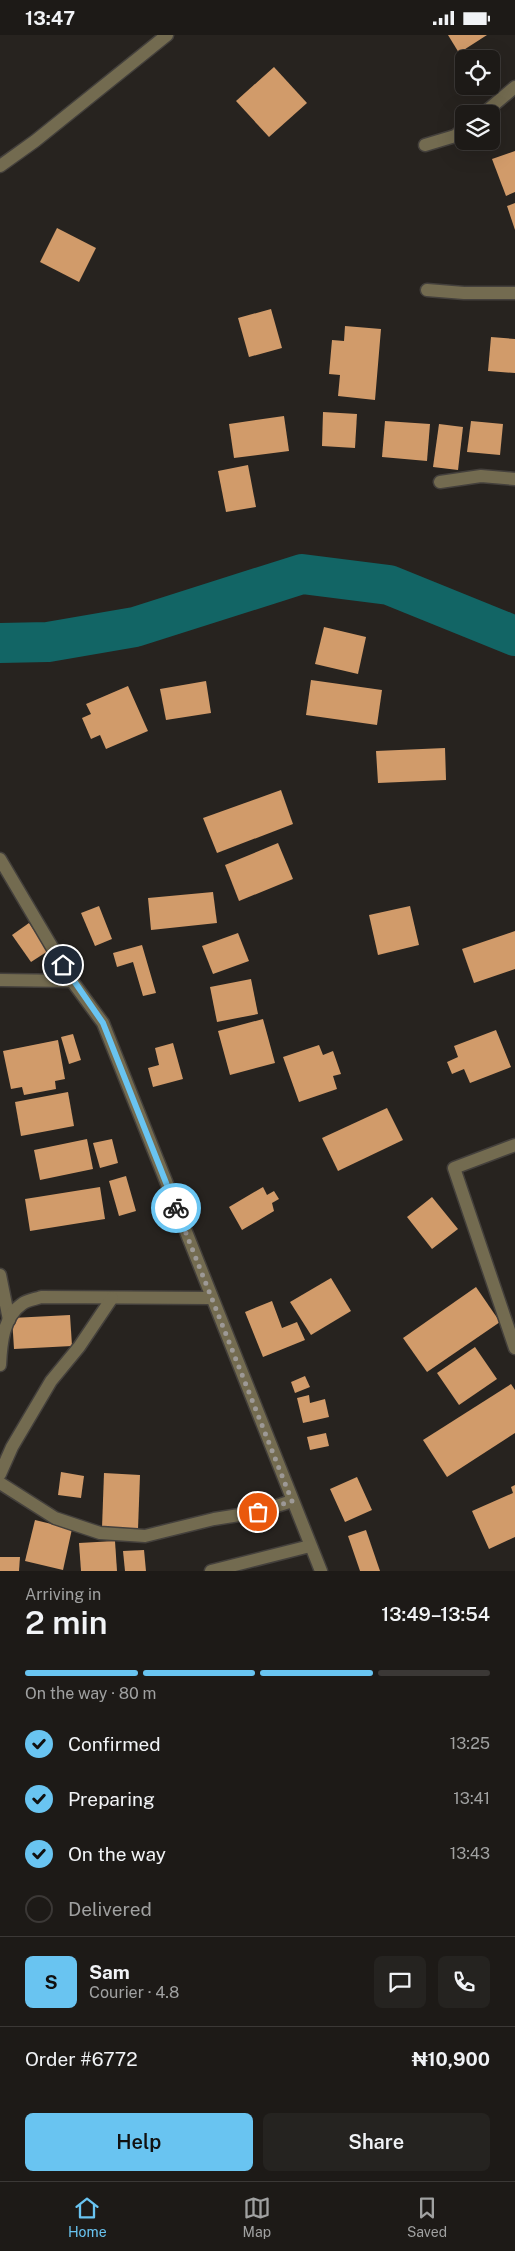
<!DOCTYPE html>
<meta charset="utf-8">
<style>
body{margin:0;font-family:"Public Sans",sans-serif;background:#252320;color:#f1f3f6;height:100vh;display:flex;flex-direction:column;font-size:19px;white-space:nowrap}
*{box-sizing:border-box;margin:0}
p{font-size:16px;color:#a0a1a1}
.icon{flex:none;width:28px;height:28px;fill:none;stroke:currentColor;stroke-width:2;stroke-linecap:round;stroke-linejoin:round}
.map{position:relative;height:1536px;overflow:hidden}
.panel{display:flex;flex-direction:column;background:#1d1a17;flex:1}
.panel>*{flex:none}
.controls{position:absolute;left:455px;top:15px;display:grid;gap:10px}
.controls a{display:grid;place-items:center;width:45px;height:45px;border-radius:8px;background:#1d1a17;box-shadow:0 5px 20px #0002,0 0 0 1px #3b3836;font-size:25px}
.pin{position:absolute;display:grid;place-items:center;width:42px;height:42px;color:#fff;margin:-21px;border:2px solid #fff;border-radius:50%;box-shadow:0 1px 5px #0007}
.courier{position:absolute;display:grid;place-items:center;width:50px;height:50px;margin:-25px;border:4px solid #69c4f1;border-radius:50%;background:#fff;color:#222;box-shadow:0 1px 6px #0007}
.head em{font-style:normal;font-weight:600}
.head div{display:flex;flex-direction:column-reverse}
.head{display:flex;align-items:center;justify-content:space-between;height:85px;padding:0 25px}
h1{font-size:32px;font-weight:600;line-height:38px}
.bar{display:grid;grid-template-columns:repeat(4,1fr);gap:8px 5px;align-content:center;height:60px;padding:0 25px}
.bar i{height:6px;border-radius:4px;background:#3b3836}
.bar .selected{background:#69c4f1}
.bar p{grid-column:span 4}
.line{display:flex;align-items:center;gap:12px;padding:0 25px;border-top:1px solid #3b3836}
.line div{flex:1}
.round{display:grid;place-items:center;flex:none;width:52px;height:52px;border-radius:8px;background:#252320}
ol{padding:0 25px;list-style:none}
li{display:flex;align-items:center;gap:15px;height:55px}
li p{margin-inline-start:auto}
li .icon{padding:5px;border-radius:50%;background:#69c4f1;color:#111;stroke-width:4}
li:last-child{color:#a0a1a1}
li i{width:28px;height:28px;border:2px solid #3b3836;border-radius:50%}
.primary-button{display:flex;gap:10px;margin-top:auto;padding:10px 25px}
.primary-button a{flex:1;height:58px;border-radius:8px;background:#69c4f1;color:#111;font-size:20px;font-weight:600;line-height:58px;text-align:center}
.primary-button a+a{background:#252320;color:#f1f3f6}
.status{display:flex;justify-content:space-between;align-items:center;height:35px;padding:0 25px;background:#1d1a17;direction:ltr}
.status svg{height:14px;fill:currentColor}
.dock{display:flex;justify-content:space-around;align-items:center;height:70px;border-top:1px solid #3b3836;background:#1d1a17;font-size:14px;color:#a0a1a1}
.dock a{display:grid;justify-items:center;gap:2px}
.dock .selected{color:#69c4f1}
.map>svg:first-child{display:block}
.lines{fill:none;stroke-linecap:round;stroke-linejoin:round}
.river{stroke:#126565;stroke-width:40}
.building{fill:#d19b6a}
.minor-casing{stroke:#44403c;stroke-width:15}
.minor{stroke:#736b50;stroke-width:12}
.done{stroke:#9d9996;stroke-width:5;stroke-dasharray:0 9}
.route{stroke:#69c4f1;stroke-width:6}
</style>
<div class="status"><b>13:47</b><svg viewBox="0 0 49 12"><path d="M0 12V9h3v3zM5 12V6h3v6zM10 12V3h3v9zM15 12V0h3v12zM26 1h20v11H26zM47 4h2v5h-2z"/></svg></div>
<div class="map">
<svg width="515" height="1536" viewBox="0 0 515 1536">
<rect width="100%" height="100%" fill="#27231f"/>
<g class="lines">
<!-- river -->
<path class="river" d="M0 608 48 607 135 592 302 539 389 550 515 601"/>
</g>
<!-- building -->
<g class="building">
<path d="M448 0H487L459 18Z"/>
<path d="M274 32 307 68 269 102 236 66Z"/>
<path d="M515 116V157L506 161 492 124Z"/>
<path d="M515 168V195L507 171Z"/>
<path d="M57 193 96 213 79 247 40 227Z"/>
<path d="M271 274 282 313 249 322 238 283Z"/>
<path d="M345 291 381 294 375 365 338 361 340 340 329 339 332 305 344 306Z"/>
<path d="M491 302 515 304V338L488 336Z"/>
<path d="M323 377 357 379 355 413 322 411Z"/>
<path d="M284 381 289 416 234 423 229 389Z"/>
<path d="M385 386 430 389 427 426 382 422Z"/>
<path d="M471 386 503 389 500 420 467 417Z"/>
<path d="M439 389 463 392 458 435 433 432Z"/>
<path d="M248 430 256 472 226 477 218 436Z"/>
<path d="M324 592 366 602 358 639 315 629Z"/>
<path d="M311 645 382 655 377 690 306 680Z"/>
<path d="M206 646 211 678 166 685 160 654Z"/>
<path d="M128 651 148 696 106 714 100 700 91 704 82 683 91 679 86 669Z"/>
<path d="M445 713 446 745 378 748 376 716Z"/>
<path d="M281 755 293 789 217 818 203 783Z"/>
<path d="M278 808 293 844 239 866 225 830Z"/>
<path d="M213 857 217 888 151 895 148 863Z"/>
<path d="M99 871 112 904 95 911 81 878Z"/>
<path d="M410 871 419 910 378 920 369 880Z"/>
<path d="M29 888 48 916 31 927 12 900Z"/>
<path d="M515 896V934L474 948 462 914Z"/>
<path d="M238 898 249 926 213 939 202 911Z"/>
<path d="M142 910 156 958 143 961 133 927 117 932 113 918Z"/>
<path d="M251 944 258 979 217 987 210 952Z"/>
<path d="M263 984 275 1028 230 1040 218 996Z"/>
<path d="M496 995 511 1032 470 1048 464 1034 452 1039 447 1027 458 1022 454 1011Z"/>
<path d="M73 999 81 1025 69 1029 61 1002Z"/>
<path d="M58 1005 65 1044 55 1046 56 1054 24 1060 22 1052 11 1054 3 1016Z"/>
<path d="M173 1008 183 1044 153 1052 148 1033 159 1030 155 1013Z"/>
<path d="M319 1010 323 1020 333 1016 341 1039 333 1041 337 1054 299 1067 283 1022Z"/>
<path d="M68 1057 74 1091 21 1101 15 1067Z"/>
<path d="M387 1073 403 1105 338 1136 322 1103Z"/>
<path d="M87 1104 93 1134 40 1145 34 1115Z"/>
<path d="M112 1104 118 1128 100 1133 93 1108Z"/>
<path d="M126 1141 136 1176 119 1181 109 1146Z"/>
<path d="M100 1152 105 1184 30 1196 25 1164Z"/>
<path d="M263 1152 267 1160 274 1156 279 1164 272 1168 274 1176 242 1195 229 1172Z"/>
<path d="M432 1162 458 1194 432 1214 407 1182Z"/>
<path d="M331 1243 351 1276 311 1300 290 1267Z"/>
<path d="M476 1252 500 1287 427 1337 403 1303Z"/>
<path d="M272 1266 282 1293 297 1287 305 1305 263 1322 245 1277Z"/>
<path d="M70 1280 72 1311 14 1314 12 1283Z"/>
<path d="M475 1312 497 1344 459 1370 437 1338Z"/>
<path d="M305 1341 310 1352 295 1358 291 1347Z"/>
<path d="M511 1349 515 1355V1398L447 1442 423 1405Z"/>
<path d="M309 1360 310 1368 325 1364 329 1382 303 1388 297 1363Z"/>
<path d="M326 1398 329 1411 310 1415 307 1402Z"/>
<path d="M61 1437 84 1441 81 1463 58 1460Z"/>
<path d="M104 1438 140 1440 138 1494 102 1493Z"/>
<path d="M357 1442 372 1475 345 1487 330 1454Z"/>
<path d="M515 1450V1502L489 1514 472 1476 513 1458 511 1452Z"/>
<path d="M35 1485 72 1494 63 1535 25 1526Z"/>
<path d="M366 1495 380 1536H360L348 1501Z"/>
<path d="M115 1506 117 1536H81L79 1508Z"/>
<path d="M144 1515 146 1536H125L123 1516Z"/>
<path d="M0 1522H20L19 1536H0Z"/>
</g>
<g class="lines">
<defs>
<g id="minor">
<path d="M483 79 515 52"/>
<path d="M425 110 455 101 464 94"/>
<path d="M0 131 35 106 167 0"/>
<path d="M427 255 464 258H515"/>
<path d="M440 447 481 441 515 444"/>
<path d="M0 824 72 946 103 988 321 1536"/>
<path d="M0 945 72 946"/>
<path d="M515 1110 454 1133 515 1313"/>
<path d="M0 1240 9 1285"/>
<path d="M0 1330C1 1309 3 1282 22 1269 27 1265 36 1264 41 1262L211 1263"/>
<path d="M0 1439 12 1412 51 1346 79 1312 112 1263"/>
<path d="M0 1448 55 1483 100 1498 145 1501 214 1484 258 1477 292 1466"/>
<path d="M211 1536 310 1511"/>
</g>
</defs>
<!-- minor casing -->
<use href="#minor" class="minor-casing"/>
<!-- minor -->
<use href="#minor" class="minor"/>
</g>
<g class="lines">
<!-- done -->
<path class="done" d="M176 1173 292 1466 258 1477"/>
<!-- route -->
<path class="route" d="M63 930 103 988 176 1173"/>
</g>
</svg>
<div class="controls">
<a><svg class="icon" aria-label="locate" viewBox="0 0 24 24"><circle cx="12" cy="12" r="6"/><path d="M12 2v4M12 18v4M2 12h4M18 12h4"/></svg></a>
<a><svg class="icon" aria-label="layers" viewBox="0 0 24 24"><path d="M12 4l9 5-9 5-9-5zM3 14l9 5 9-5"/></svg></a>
</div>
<div class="pin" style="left:258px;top:1477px;background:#ea580c"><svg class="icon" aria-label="bag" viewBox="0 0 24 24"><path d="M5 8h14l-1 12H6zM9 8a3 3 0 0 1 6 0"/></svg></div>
<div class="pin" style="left:63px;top:930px;background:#1f2937"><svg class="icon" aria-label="home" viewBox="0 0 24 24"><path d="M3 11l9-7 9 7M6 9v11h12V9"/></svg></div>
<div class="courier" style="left:176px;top:1173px"><svg class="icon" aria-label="bike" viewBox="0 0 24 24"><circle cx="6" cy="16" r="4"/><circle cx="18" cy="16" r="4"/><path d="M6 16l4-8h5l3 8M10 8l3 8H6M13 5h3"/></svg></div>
</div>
<section class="panel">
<div class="head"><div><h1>2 min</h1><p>Arriving in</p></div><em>13:49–13:54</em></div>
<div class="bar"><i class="selected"></i><i class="selected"></i><i class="selected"></i><i></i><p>On the way · 80 m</p></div>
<ol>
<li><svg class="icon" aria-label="check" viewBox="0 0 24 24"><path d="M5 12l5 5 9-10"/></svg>Confirmed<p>13:25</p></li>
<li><svg class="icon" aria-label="check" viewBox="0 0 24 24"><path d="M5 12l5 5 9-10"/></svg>Preparing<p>13:41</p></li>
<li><svg class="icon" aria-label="check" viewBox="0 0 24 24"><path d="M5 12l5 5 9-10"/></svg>On the way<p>13:43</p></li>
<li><i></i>Delivered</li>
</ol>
<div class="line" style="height:90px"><b class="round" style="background:#69c4f1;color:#111">S</b><div><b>Sam</b><p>Courier · 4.8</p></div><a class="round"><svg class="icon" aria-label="chat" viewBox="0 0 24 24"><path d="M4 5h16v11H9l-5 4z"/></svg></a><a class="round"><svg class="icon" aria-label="phone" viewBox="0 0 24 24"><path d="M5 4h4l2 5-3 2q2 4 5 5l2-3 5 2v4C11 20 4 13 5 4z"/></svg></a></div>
<div class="line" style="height:65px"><div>Order #6772</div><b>₦10,900</b></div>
<div class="primary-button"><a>Help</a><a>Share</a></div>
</section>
<nav class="dock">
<a class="selected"><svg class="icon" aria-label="home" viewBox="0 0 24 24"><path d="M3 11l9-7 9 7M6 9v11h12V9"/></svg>Home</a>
<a><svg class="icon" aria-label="map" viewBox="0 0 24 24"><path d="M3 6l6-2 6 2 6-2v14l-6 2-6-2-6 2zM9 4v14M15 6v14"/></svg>Map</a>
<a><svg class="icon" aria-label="saved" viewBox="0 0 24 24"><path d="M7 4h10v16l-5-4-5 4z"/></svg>Saved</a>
</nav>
